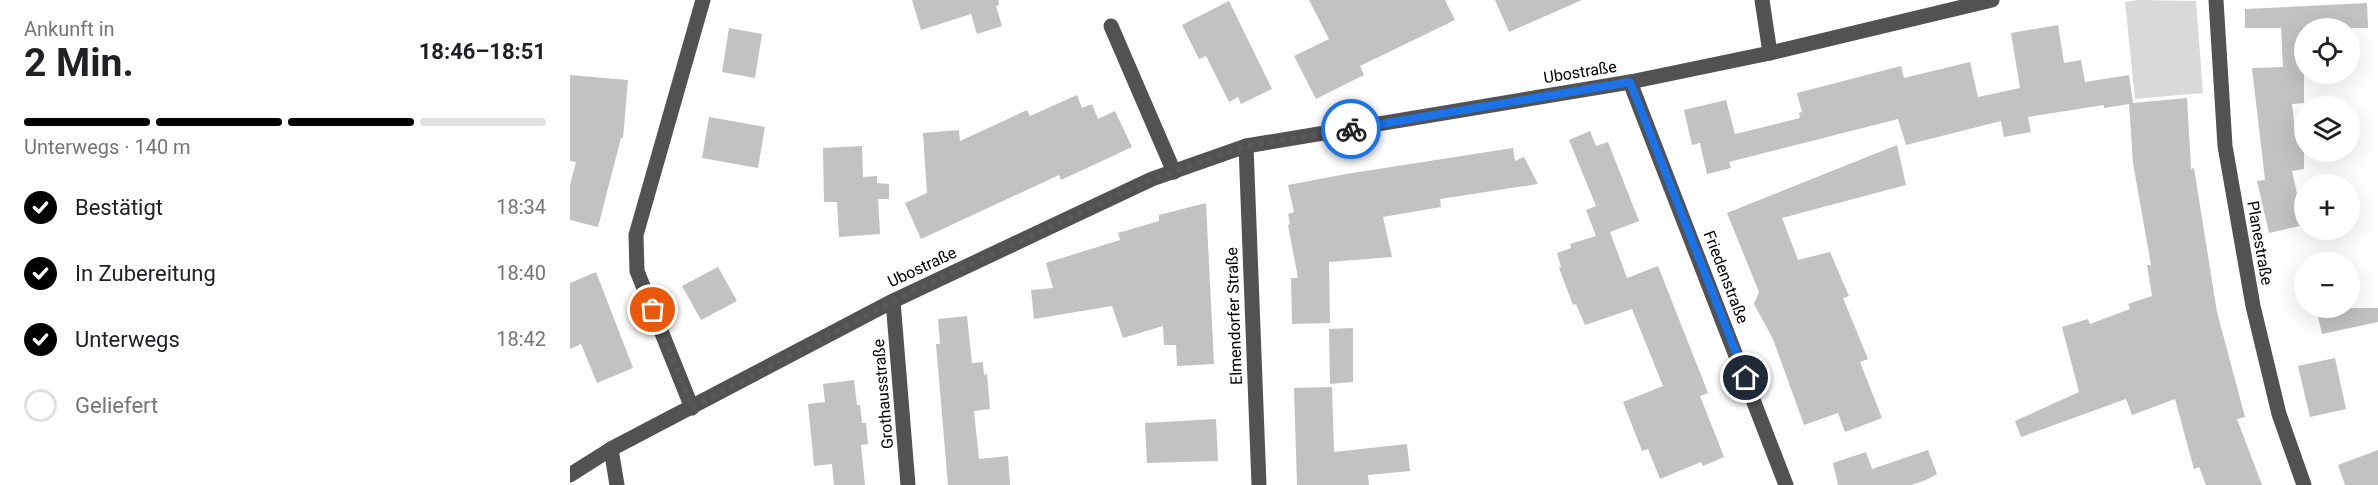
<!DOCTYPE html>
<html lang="de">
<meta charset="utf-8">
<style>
body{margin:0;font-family:Roboto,sans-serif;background:#f6f6f6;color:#202124;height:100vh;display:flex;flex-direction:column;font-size:22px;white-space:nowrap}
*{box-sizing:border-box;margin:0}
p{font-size:20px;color:#757577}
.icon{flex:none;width:33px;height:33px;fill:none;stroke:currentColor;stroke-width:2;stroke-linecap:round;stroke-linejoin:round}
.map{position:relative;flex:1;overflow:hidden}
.panel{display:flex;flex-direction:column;background:#fff;width:570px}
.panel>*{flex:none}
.controls{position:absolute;left:1724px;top:18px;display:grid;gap:12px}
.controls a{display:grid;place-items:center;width:66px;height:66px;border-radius:50%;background:#fff;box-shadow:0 6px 24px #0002;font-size:30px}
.pin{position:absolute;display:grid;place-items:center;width:51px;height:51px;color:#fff;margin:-26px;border:3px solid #fff;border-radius:50%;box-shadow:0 2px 6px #0007}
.courier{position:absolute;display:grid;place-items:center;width:60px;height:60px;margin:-30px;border:4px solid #1a73e8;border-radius:50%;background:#fff;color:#222;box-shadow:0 2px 8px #0007}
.summary em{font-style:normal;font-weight:700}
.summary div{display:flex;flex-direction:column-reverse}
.summary{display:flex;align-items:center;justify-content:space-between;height:102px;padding:0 24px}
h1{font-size:39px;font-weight:700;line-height:45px}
.bar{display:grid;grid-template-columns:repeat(4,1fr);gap:9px 6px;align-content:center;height:72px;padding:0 24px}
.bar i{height:8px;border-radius:4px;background:#e0e0e0}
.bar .on{background:#000}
.bar p{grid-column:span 4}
ol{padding:0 24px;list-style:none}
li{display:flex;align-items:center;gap:18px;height:66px}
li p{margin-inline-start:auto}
li .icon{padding:6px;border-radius:50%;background:#000;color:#fff;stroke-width:4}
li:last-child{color:#757577}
li i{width:33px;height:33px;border:3px solid #e0e0e0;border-radius:50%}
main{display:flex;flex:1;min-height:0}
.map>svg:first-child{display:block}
.green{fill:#d9d9d9}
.building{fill:#c2c2c2}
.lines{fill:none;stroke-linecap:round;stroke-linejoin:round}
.minor{stroke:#525252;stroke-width:15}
.done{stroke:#595959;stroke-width:6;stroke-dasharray:0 10.8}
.route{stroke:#1a73e8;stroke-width:8}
.labels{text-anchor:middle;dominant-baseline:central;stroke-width:5;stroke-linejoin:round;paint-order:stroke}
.street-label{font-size:16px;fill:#000;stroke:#fff}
</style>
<main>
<section class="panel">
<div class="summary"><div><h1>2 Min.</h1><p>Ankunft in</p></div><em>18:46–18:51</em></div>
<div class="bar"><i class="on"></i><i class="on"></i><i class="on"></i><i></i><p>Unterwegs · 140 m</p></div>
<ol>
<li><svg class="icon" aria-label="check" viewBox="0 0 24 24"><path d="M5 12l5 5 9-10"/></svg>Bestätigt<p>18:34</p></li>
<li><svg class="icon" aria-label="check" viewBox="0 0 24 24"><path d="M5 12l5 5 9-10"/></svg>In Zubereitung<p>18:40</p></li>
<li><svg class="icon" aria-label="check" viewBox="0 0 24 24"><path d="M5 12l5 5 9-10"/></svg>Unterwegs<p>18:42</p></li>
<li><i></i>Geliefert</li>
</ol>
</section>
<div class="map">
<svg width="1808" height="485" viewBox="0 0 1808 485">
<rect width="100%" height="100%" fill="#fff"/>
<!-- green -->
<path class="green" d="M1569 0 1626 1 1633 93 1565 99 1555 2Z"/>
<!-- building -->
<g class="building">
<path d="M342 0H428L429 5 426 6 432 26 407 34 401 14 351 30Z"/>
<path d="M739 0H875L885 20 790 66 794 75 746 99 724 56 759 39Z"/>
<path d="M925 0H1012L939 32Z"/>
<path d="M659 1 702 89 671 104 668 97 659 102 636 56 629 59 612 25Z"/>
<path d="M1797 3 1798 28H1734V103L1722 104 1725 130 1734 129V169L1722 171 1734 225 1699 233 1687 181 1695 180 1682 68 1713 67 1711 28H1675V9Z"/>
<path d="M1488 25 1494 63 1511 60 1515 82 1559 75 1563 103 1617 98 1621 169 1624 168 1647 312 1675 417 1667 419 1692 485H1636L1629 467 1624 469 1605 399 1562 415 1556 399 1451 437 1445 421 1509 392 1492 327 1518 319 1520 324 1560 309 1558 304 1582 296 1577 265H1581L1563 163 1559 104 1534 108V105L1458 117 1461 132 1434 137 1431 121 1336 145 1328 119 1159 162 1161 168 1137 174 1130 143 1122 145 1114 110 1156 100 1165 134 1230 118 1229 113 1232 112 1227 93 1331 66 1334 78 1400 62 1408 97 1450 88 1441 33Z"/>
<path d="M159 28 192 34 185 78 152 72Z"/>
<path d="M0 75 58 80 53 138H51L28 227 0 220V185L6 162 0 161Z"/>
<path d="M507 95 512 108 522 104 528 119 545 111 562 147 491 180 489 175 351 239 335 203 357 193 353 133 389 130 390 141 457 110 460 116Z"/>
<path d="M139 117 195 127 188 168 132 158Z"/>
<path d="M1020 131 1026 146 1038 142 1069 221 1040 232 1057 278 1088 266 1138 393 1130 396 1154 457 1133 466 1131 462 1090 479 1078 449 1072 451 1053 402 1093 386 1062 309 1015 325 1006 304 1003 305 989 268 991 267 987 253 1001 248 1000 244 1026 236 1016 210 1026 206 999 140Z"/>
<path d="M1327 145 1336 185 1212 218 1228 260 1260 252 1279 296 1273 298 1298 359 1290 362 1312 418 1275 432 1268 413 1234 425 1203 339 1184 304 1189 292 1157 213Z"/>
<path d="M292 146 293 177 307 176V183L319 184V199H308L310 234 269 237 267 202H254L253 148Z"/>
<path d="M943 148 945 161 954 157 968 184 870 199 871 207 813 217 822 257 759 262 760 323 722 324 721 278H728L718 225 720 224 718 214 724 212 718 185 776 174Z"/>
<path d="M636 203 644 364 607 366 606 345H594L593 326 553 338 542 306 464 319 461 290 483 288 476 263 550 240 548 233 589 221V215Z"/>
<path d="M148 267 167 301 131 320 112 286Z"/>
<path d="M26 272 63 368 27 383 11 344 0 349V283Z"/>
<path d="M1746 308H1808V322L1752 334Z"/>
<path d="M397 316 402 363 413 362 414 375 417 374 420 409 404 411 409 459 438 456 440 485H378L366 344H370L368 319Z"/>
<path d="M783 328V382L760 384 759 329Z"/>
<path d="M1765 358 1776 409 1740 417 1728 366Z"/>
<path d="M284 380 287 405H290L292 423H296L298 444 291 445 295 485H264L262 464 244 466 238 404 255 402 253 384Z"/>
<path d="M762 387 764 452 837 444 840 471 798 475 799 485H727L724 388Z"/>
<path d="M646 419 648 461 577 463 575 423Z"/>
<path d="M1358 450 1367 474 1356 480 1341 485H1268L1263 463 1296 452 1302 469Z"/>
<path d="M1808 450V485H1775L1768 465Z"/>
</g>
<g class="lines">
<!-- minor -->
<g class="minor">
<path d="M1192 0 1200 53"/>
<path d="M1646 0 1655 146 1683 306 1709 414 1734 485"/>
<path d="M541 26 604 172"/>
<path d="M1060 82 1216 485"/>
<path d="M676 146 689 485"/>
<path d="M323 301 338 485"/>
<path d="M122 408 67 271 66 235 133 0"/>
<path d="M41 449 47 485"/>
<path d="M0 475 41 449 323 301 582 179 676 146 1060 82 1200 53 1422 0"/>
</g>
</g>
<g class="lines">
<!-- done -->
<path class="done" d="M83 310 122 408 323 301 582 179 676 146 781 129"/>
<!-- route -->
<path class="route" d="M781 129 1060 82 1176 378"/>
</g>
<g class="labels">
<!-- street labels -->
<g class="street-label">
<text transform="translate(1010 72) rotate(-9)">Ubostraße</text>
<text transform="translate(1690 243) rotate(80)">Planestraße</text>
<text transform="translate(352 267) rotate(-25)">Ubostraße</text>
<text transform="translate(1156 277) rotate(69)">Friedenstraße</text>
<text transform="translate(664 316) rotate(-92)">Elmendorfer Straße</text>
<text transform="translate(313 394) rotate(-95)">Grothausstraße</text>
</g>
</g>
</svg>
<div class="controls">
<a><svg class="icon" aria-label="locate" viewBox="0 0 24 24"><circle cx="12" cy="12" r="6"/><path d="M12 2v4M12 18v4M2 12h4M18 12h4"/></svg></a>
<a><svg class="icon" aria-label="layers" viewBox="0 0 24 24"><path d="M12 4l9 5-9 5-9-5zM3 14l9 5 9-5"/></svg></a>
<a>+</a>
<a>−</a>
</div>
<div class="pin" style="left:83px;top:310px;background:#ea580c"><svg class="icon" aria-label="bag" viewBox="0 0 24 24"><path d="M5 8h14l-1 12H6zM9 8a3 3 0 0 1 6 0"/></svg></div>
<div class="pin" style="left:1176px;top:378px;background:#1f2937"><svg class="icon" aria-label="home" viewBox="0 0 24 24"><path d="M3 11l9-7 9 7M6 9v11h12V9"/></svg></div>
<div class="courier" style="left:781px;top:129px"><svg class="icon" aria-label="bike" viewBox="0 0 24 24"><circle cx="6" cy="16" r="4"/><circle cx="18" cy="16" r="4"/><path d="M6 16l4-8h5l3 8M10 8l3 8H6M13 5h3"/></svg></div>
</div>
</main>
